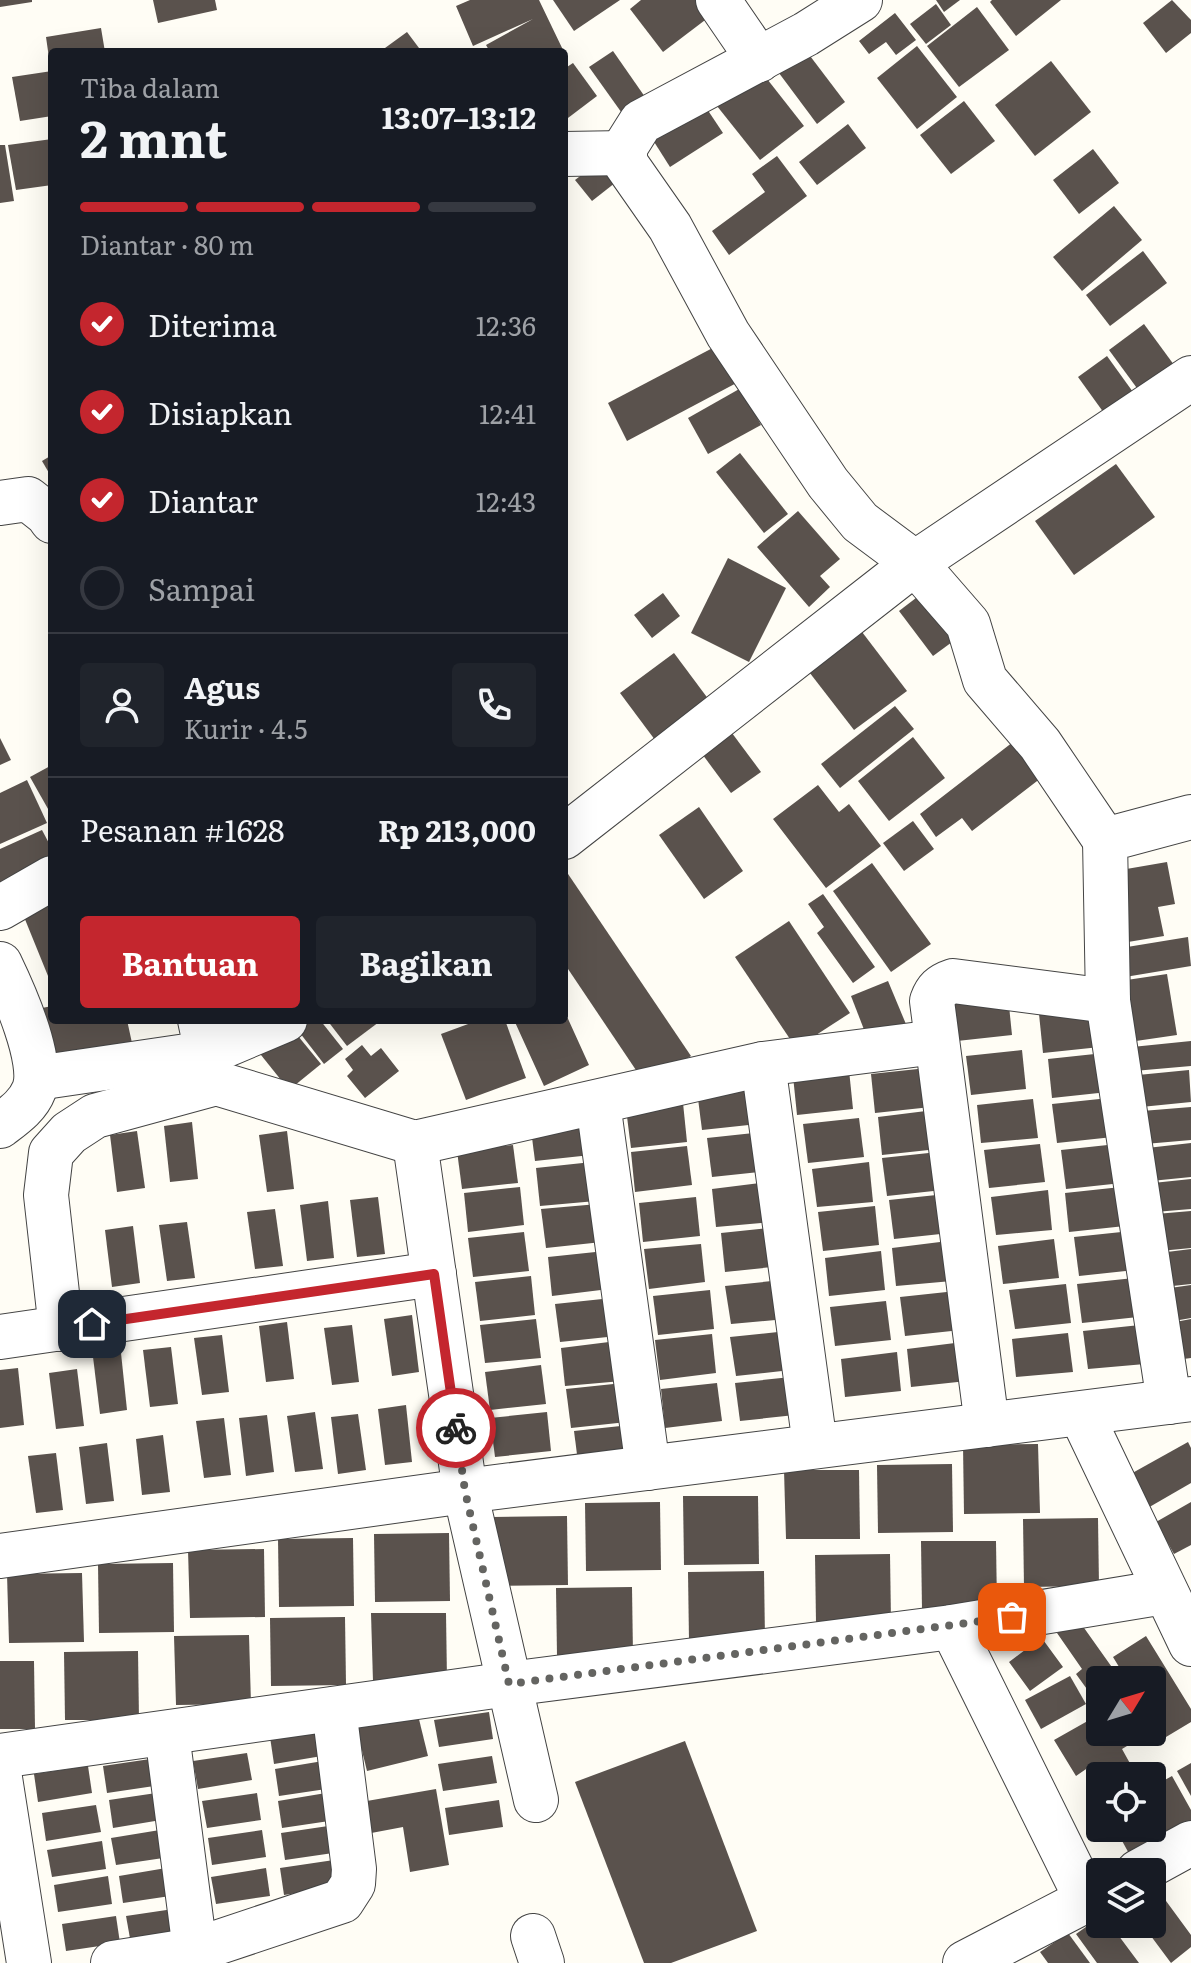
<!DOCTYPE html>
<html lang="id">
<meta charset="utf-8">
<style>
body{margin:0;font-family:Literata,serif;background:#20242c;color:#f1f3f6;height:100vh;display:flex;flex-direction:column;font-size:30px;white-space:nowrap}
*{box-sizing:border-box;margin:0}
p{font-size:26px;color:#9ea1a6}
.icon{flex:none;width:44px;height:44px;fill:none;stroke:currentColor;stroke-width:2;stroke-linecap:round;stroke-linejoin:round}
.map{position:relative;flex:1;overflow:hidden}
.sheet{position:absolute;left:48px;top:48px;width:520px;height:976px;display:flex;flex-direction:column;background:#171b24;border-radius:8px;box-shadow:0 8px 32px #0002}
.sheet>*{flex:none}
.needle{width:52px;rotate:52deg}
.fabs{position:absolute;left:1086px;top:1666px;display:grid;gap:16px}
.fabs a{display:grid;place-items:center;width:80px;height:80px;border-radius:8px;background:#171b24;box-shadow:0 8px 32px #0002;font-size:40px}
.pin{position:absolute;display:grid;place-items:center;width:68px;height:68px;color:#fff;margin:-34px;border-radius:16px;box-shadow:0 4px 12px #0006}
.courier{position:absolute;display:grid;place-items:center;width:80px;height:80px;margin:-40px;border:6px solid #c4262e;border-radius:50%;background:#fff;color:#222;box-shadow:0 2px 10px #0007}
.head em{font-style:normal;font-weight:700}
.head div{display:flex;flex-direction:column-reverse}
.head{display:flex;align-items:center;justify-content:space-between;height:136px;padding:0 32px}
h1{font-size:52px;font-weight:700;line-height:60px}
.bar{display:grid;grid-template-columns:repeat(4,1fr);gap:12px 8px;align-content:center;height:96px;padding:0 32px}
.bar i{height:10px;border-radius:6px;background:#363941}
.bar .active{background:#c4262e}
.bar p{grid-column:span 4}
.line{display:flex;align-items:center;gap:20px;padding:0 32px;border-top:2px solid #363941}
.line div{flex:1}
.round{display:grid;place-items:center;flex:none;width:84px;height:84px;border-radius:8px;background:#20242c}
ol{padding:0 32px;list-style:none}
li{display:flex;align-items:center;gap:24px;height:88px}
li p{margin-inline-start:auto}
li .icon{padding:8px;border-radius:50%;background:#c4262e;color:#fff;stroke-width:4}
li:last-child{color:#9ea1a6}
li i{width:44px;height:44px;border:4px solid #363941;border-radius:50%}
.primary-button{display:flex;gap:16px;margin-top:auto;padding:16px 32px}
.primary-button a{flex:1;height:92px;border-radius:8px;background:#c4262e;color:#fff;font-size:32px;font-weight:700;line-height:92px;text-align:center}
.primary-button a+a{background:#20242c;color:#f1f3f6}
.map>svg:first-child{display:block}
.building{fill:#5a524d}
.lines{fill:none;stroke-linecap:round;stroke-linejoin:round}
.minor-casing{stroke:#444;stroke-width:46}
.minor{stroke:#fff;stroke-width:44}
.done{stroke:#646461;stroke-width:8;stroke-dasharray:0 14.4}
.route{stroke:#c4262e;stroke-width:10}
</style>
<div class="map">
<svg width="1191" height="1963" viewBox="0 0 1191 1963">
<rect width="100%" height="100%" fill="#fffdf5"/>
<!-- building -->
<g class="building">
<path d="M0 0H32V2L0 7Z"/>
<path d="M153 0H215L217 10 158 23Z"/>
<path d="M470 0H539L564 52H490L486 45 533 19 473 46 456 6Z"/>
<path d="M553 0H620L574 31Z"/>
<path d="M641 0H709L717 11 663 52 630 9Z"/>
<path d="M936 0H960L944 12Z"/>
<path d="M992 0H1061L1016 36 990 2Z"/>
<path d="M1172 0 1191 20V33L1166 53 1143 23Z"/>
<path d="M936 4 951 25 926 44 910 24Z"/>
<path d="M977 7 1009 50 959 87 927 46Z"/>
<path d="M895 13 916 40 896 55 886 42 869 54 859 41Z"/>
<path d="M101 28 105 52H52L50 65 46 37Z"/>
<path d="M407 32 422 52H388L385 48Z"/>
<path d="M801 44 845 102 817 124 773 65Z"/>
<path d="M917 46 957 97 917 129 877 78Z"/>
<path d="M613 51 652 107 629 123 589 67Z"/>
<path d="M1051 61 1091 112 1035 156 995 105Z"/>
<path d="M573 63 597 96 564 121V69Z"/>
<path d="M757 66 804 126 760 160 713 101Z"/>
<path d="M52 71V116L20 121 12 77Z"/>
<path d="M964 101 995 141 951 174 920 135Z"/>
<path d="M703 103 723 133 670 167 651 137Z"/>
<path d="M848 124 866 148 817 185 799 162Z"/>
<path d="M52 139V185L16 190 8 145Z"/>
<path d="M0 145H5L14 201 0 203Z"/>
<path d="M1093 149 1119 183 1079 214 1053 180Z"/>
<path d="M777 156 807 196 729 255 712 231 765 192 752 174Z"/>
<path d="M604 158 620 179 592 201 575 180Z"/>
<path d="M1114 206 1142 240 1082 291 1053 257Z"/>
<path d="M1143 251 1167 283 1110 326 1086 295Z"/>
<path d="M1144 324 1177 369 1142 395 1109 350Z"/>
<path d="M724 342 744 379 627 441 608 403Z"/>
<path d="M1107 356 1138 399 1109 420 1078 377Z"/>
<path d="M741 388 761 425 708 454 688 418Z"/>
<path d="M740 453 788 514 764 533 716 472Z"/>
<path d="M52 455V478L42 461Z"/>
<path d="M1116 464 1155 517 1074 575 1035 521Z"/>
<path d="M798 511 840 559 820 576 830 587 809 607 757 547Z"/>
<path d="M728 558 786 588 749 662 691 633Z"/>
<path d="M929 588 963 634 933 656 899 611Z"/>
<path d="M663 593 680 616 652 638 634 615Z"/>
<path d="M859 628 907 691 854 730 806 668Z"/>
<path d="M674 653 712 704 658 744 620 693Z"/>
<path d="M895 706 914 729 840 788 821 764Z"/>
<path d="M726 725 761 772 731 793 697 747Z"/>
<path d="M913 737 945 778 889 821 858 781Z"/>
<path d="M0 738 11 760 0 765Z"/>
<path d="M1013 742 1041 778 972 831 962 818 936 837 920 814Z"/>
<path d="M52 765V816L30 777Z"/>
<path d="M27 780 47 823 0 844V793Z"/>
<path d="M818 785 839 812 849 804 881 846 826 888 773 819Z"/>
<path d="M699 807 743 871 704 899 659 835Z"/>
<path d="M913 821 934 849 904 871 883 843Z"/>
<path d="M42 830 52 849V863L0 886V849Z"/>
<path d="M1167 862 1175 904 1158 907 1164 936 1122 943 1109 872Z"/>
<path d="M872 863 931 944 891 972 833 891Z"/>
<path d="M564 868 691 1056 646 1085 564 963Z"/>
<path d="M52 889V975L48 976 22 912Z"/>
<path d="M823 894 875 967 853 983 817 933 824 927 808 904Z"/>
<path d="M789 921 850 1013 796 1048 735 957Z"/>
<path d="M1188 937 1191 966 1125 977 1121 948Z"/>
<path d="M1167 974 1177 1035 1129 1042 1120 981Z"/>
<path d="M888 981 908 1029 870 1045 851 996Z"/>
<path d="M1008 996 1012 1035 957 1041 952 1002Z"/>
<path d="M52 1006V1020H127L132 1043 48 1060 37 1009Z"/>
<path d="M1095 1008 1100 1047 1043 1053 1039 1014Z"/>
<path d="M564 1010 589 1065 544 1086 514 1020H564Z"/>
<path d="M298 1020H320L343 1049 324 1064 293 1024Z"/>
<path d="M327 1020H377L379 1022 347 1046Z"/>
<path d="M479 1020H505L526 1078 466 1100 441 1034Z"/>
<path d="M289 1025 321 1064 289 1090 257 1050Z"/>
<path d="M1191 1041V1066L1134 1071 1132 1047Z"/>
<path d="M362 1045 371 1056 381 1048 399 1071 365 1098 347 1076 353 1070 345 1059Z"/>
<path d="M1022 1050 1026 1089 971 1095 966 1056Z"/>
<path d="M1104 1053 1108 1092 1052 1098 1048 1059Z"/>
<path d="M927 1068 931 1107 875 1113 871 1074Z"/>
<path d="M849 1070 853 1109 797 1115 793 1076Z"/>
<path d="M1189 1070 1191 1102 1141 1107 1138 1075Z"/>
<path d="M753 1085 758 1124 702 1130 697 1091Z"/>
<path d="M1109 1098 1113 1137 1057 1143 1052 1104Z"/>
<path d="M1033 1099 1038 1138 981 1143 977 1105Z"/>
<path d="M683 1103 687 1142 631 1148 626 1109Z"/>
<path d="M1191 1107V1140L1145 1144 1142 1111Z"/>
<path d="M934 1110 938 1149 882 1155 878 1117Z"/>
<path d="M587 1116 591 1155 535 1161 530 1122Z"/>
<path d="M859 1118 864 1157 808 1163 803 1124Z"/>
<path d="M192 1122 198 1179 170 1182 164 1126Z"/>
<path d="M137 1131 145 1188 117 1192 110 1135Z"/>
<path d="M287 1131 294 1189 267 1192 259 1135Z"/>
<path d="M763 1132 768 1171 712 1177 707 1138Z"/>
<path d="M1191 1143V1177L1151 1181 1147 1148Z"/>
<path d="M1040 1144 1045 1182 989 1188 984 1150Z"/>
<path d="M1117 1144 1122 1183 1066 1189 1061 1150Z"/>
<path d="M513 1145 518 1183 462 1189 457 1151Z"/>
<path d="M687 1146 692 1185 635 1192 631 1152Z"/>
<path d="M938 1152 943 1190 887 1196 882 1158Z"/>
<path d="M592 1162 596 1201 540 1206 536 1168Z"/>
<path d="M869 1162 873 1202 817 1207 812 1169Z"/>
<path d="M1191 1179V1209L1155 1212 1153 1183Z"/>
<path d="M768 1182 773 1222 716 1227 712 1189Z"/>
<path d="M520 1187 524 1225 468 1232 464 1193Z"/>
<path d="M1121 1187 1125 1226 1069 1232 1065 1193Z"/>
<path d="M1048 1190 1052 1230 996 1235 991 1197Z"/>
<path d="M946 1194 950 1233 894 1239 889 1200Z"/>
<path d="M378 1197 385 1254 357 1257 350 1200Z"/>
<path d="M696 1197 700 1236 643 1242 639 1203Z"/>
<path d="M328 1201 334 1258 307 1261 300 1205Z"/>
<path d="M598 1204 602 1242 546 1248 541 1209Z"/>
<path d="M875 1206 879 1245 823 1251 818 1212Z"/>
<path d="M275 1209 283 1266 255 1269 247 1212Z"/>
<path d="M1191 1211V1248L1160 1251 1156 1214Z"/>
<path d="M187 1222 195 1278 167 1281 159 1225Z"/>
<path d="M133 1226 140 1283 112 1287 105 1230Z"/>
<path d="M777 1227 782 1266 725 1272 721 1233Z"/>
<path d="M1131 1231 1135 1270 1079 1276 1074 1237Z"/>
<path d="M524 1232 529 1271 473 1277 468 1238Z"/>
<path d="M1054 1239 1059 1278 1003 1284 998 1246Z"/>
<path d="M948 1241 952 1281 896 1286 892 1248Z"/>
<path d="M701 1244 705 1282 649 1289 644 1249Z"/>
<path d="M1191 1249V1284L1163 1287 1159 1253Z"/>
<path d="M605 1251 609 1289 552 1296 548 1257Z"/>
<path d="M881 1251 885 1290 829 1296 825 1258Z"/>
<path d="M531 1276 535 1315 480 1321 475 1282Z"/>
<path d="M1134 1278 1138 1317 1082 1323 1077 1284Z"/>
<path d="M782 1280 786 1319 731 1324 725 1286Z"/>
<path d="M1066 1284 1071 1323 1015 1329 1009 1290Z"/>
<path d="M1191 1285V1318L1168 1322 1163 1289Z"/>
<path d="M710 1290 714 1329 658 1335 653 1296Z"/>
<path d="M956 1291 961 1330 905 1336 900 1297Z"/>
<path d="M612 1298 617 1336 560 1342 555 1304Z"/>
<path d="M886 1301 891 1340 835 1346 830 1307Z"/>
<path d="M412 1315 419 1372 392 1376 384 1319Z"/>
<path d="M536 1319 541 1358 485 1363 480 1325Z"/>
<path d="M1191 1319V1358L1176 1360 1170 1323Z"/>
<path d="M287 1322 294 1379 266 1382 259 1326Z"/>
<path d="M352 1325 359 1382 332 1385 324 1328Z"/>
<path d="M1140 1325 1145 1364 1088 1369 1083 1331Z"/>
<path d="M787 1331 791 1370 736 1376 730 1337Z"/>
<path d="M1068 1333 1073 1372 1016 1377 1012 1339Z"/>
<path d="M712 1334 716 1373 660 1380 655 1340Z"/>
<path d="M222 1335 229 1392 202 1395 194 1338Z"/>
<path d="M617 1341 622 1381 565 1386 561 1348Z"/>
<path d="M963 1342 967 1381 911 1387 907 1349Z"/>
<path d="M171 1347 178 1404 150 1407 143 1350Z"/>
<path d="M897 1352 901 1391 845 1397 841 1359Z"/>
<path d="M121 1353 127 1410 100 1414 93 1357Z"/>
<path d="M541 1365 546 1404 490 1410 485 1372Z"/>
<path d="M18 1368 24 1425 0 1428V1370Z"/>
<path d="M77 1369 84 1426 56 1429 49 1373Z"/>
<path d="M791 1377 795 1415 740 1421 735 1383Z"/>
<path d="M623 1383 627 1422 571 1428 566 1389Z"/>
<path d="M717 1383 722 1421 665 1428 661 1389Z"/>
<path d="M406 1405 412 1462 385 1465 378 1409Z"/>
<path d="M315 1412 323 1469 295 1472 287 1416Z"/>
<path d="M547 1412 551 1451 495 1457 490 1418Z"/>
<path d="M358 1414 366 1470 338 1474 331 1417Z"/>
<path d="M267 1415 274 1472 246 1476 239 1418Z"/>
<path d="M224 1418 231 1475 204 1478 196 1421Z"/>
<path d="M630 1425 634 1464 579 1470 574 1431Z"/>
<path d="M163 1435 170 1492 142 1495 136 1439Z"/>
<path d="M1188 1442 1191 1448V1483L1146 1509 1127 1476Z"/>
<path d="M107 1443 114 1501 86 1504 79 1447Z"/>
<path d="M1038 1444 1040 1513 964 1514 963 1445Z"/>
<path d="M56 1453 63 1510 36 1513 28 1456Z"/>
<path d="M952 1464 953 1532 878 1533 877 1465Z"/>
<path d="M784 1470H859L860 1539H786Z"/>
<path d="M683 1496H758L759 1564 684 1565Z"/>
<path d="M660 1502 661 1570 586 1571 585 1503Z"/>
<path d="M1191 1502V1545L1174 1554 1156 1522Z"/>
<path d="M567 1516 568 1585 492 1586V1517Z"/>
<path d="M1098 1518 1099 1586 1024 1587 1023 1519Z"/>
<path d="M449 1533 450 1601 375 1602 374 1534Z"/>
<path d="M353 1538 354 1606 279 1607 278 1539Z"/>
<path d="M921 1541H996L997 1608 922 1610Z"/>
<path d="M264 1549 265 1617 190 1618 188 1550Z"/>
<path d="M890 1554 891 1622 816 1623 815 1555Z"/>
<path d="M173 1563 174 1632 99 1633 98 1564Z"/>
<path d="M764 1571 765 1640 689 1641 688 1572Z"/>
<path d="M82 1573 84 1642 9 1643 7 1574Z"/>
<path d="M632 1587 633 1656H557L556 1588Z"/>
<path d="M371 1613H446L447 1681 373 1682Z"/>
<path d="M345 1617 346 1685 271 1686 270 1618Z"/>
<path d="M1077 1618 1121 1680H1100V1700L1097 1703 1076 1674 1082 1669 1057 1633Z"/>
<path d="M1030 1622 1063 1667 1030 1691 1009 1662 1025 1650 1013 1634Z"/>
<path d="M249 1635 251 1704 176 1705 174 1636Z"/>
<path d="M1146 1636 1191 1709V1722L1151 1746 1143 1732H1152V1680H1127L1113 1657Z"/>
<path d="M138 1651 139 1720H65L64 1652Z"/>
<path d="M0 1661H34L35 1729H0Z"/>
<path d="M1070 1676 1086 1704 1041 1729 1025 1700Z"/>
<path d="M416 1707 428 1756 367 1771 355 1722Z"/>
<path d="M489 1712 493 1739 439 1747 434 1720Z"/>
<path d="M1100 1714V1732H1133L1137 1740 1122 1749 1137 1776H1100V1786L1089 1767 1076 1776 1054 1740Z"/>
<path d="M324 1728 328 1755 274 1764 270 1737Z"/>
<path d="M685 1741 757 1931 671 1963H644L575 1782Z"/>
<path d="M247 1753 252 1780 198 1789 193 1761Z"/>
<path d="M492 1756 497 1783 443 1791 438 1764Z"/>
<path d="M157 1758 161 1785 107 1793 103 1766Z"/>
<path d="M329 1760 333 1788 279 1796 275 1769Z"/>
<path d="M1191 1763V1796L1177 1771Z"/>
<path d="M88 1766 92 1793 38 1802 34 1774Z"/>
<path d="M1172 1776 1191 1810V1826L1132 1859 1115 1828H1152V1787Z"/>
<path d="M436 1789 449 1865 410 1872 403 1827 366 1834 361 1802Z"/>
<path d="M163 1792 167 1819 113 1828 109 1800Z"/>
<path d="M332 1792 336 1820 282 1828 278 1801Z"/>
<path d="M257 1793 261 1820 207 1828 202 1801Z"/>
<path d="M499 1800 503 1827 449 1835 445 1808Z"/>
<path d="M96 1805 101 1832 46 1841 42 1813Z"/>
<path d="M335 1825 340 1852 285 1860 281 1833Z"/>
<path d="M166 1829 170 1857 116 1865 111 1838Z"/>
<path d="M262 1830 266 1857 212 1865 208 1838Z"/>
<path d="M102 1841 106 1869 52 1877 47 1850Z"/>
<path d="M334 1860 339 1887 284 1895 280 1868Z"/>
<path d="M172 1867 177 1895 123 1903 119 1876Z"/>
<path d="M266 1868 270 1896 216 1904 211 1877Z"/>
<path d="M108 1876 112 1904 58 1912 54 1885Z"/>
<path d="M1158 1890 1191 1935V1947L1171 1963 1142 1924H1152V1895Z"/>
<path d="M180 1908 185 1935 131 1944 126 1916Z"/>
<path d="M116 1916 120 1943 66 1951 62 1924Z"/>
<path d="M1100 1917V1924H1110L1139 1963H1097L1076 1934Z"/>
<path d="M1068 1933 1090 1963H1048L1040 1952Z"/>
</g>
<g class="lines">
<defs>
<g id="minor">
<path d="M718 0 759 60"/>
<path d="M860 0 806 34 641 122 624 149 626 164 670 227 728 334 828 483 860 522 915 563 968 624 985 680 1040 744 1105 840"/>
<path d="M564 154 625 153"/>
<path d="M0 503 28 499 47 514 52 521"/>
<path d="M564 837 915 563 1191 378"/>
<path d="M0 908 52 878"/>
<path d="M0 964C13 991 45 1062 34 1090 28 1106 13 1116 0 1126"/>
<path d="M207 1053 285 1020"/>
<path d="M763 1064 815 1445"/>
<path d="M37 1078 207 1053 200 1020"/>
<path d="M598 1103 648 1468"/>
<path d="M415 1143 465 1491 536 1800"/>
<path d="M61 1329 46 1195 51 1153 69 1133 95 1116 216 1083 415 1143 763 1064 936 1042"/>
<path d="M0 1337 434 1274"/>
<path d="M1169 1402 1108 1001 1105 840 1191 817"/>
<path d="M1081 1414 1191 1644"/>
<path d="M987 1425 932 1001C936 990 941 985 953 981L1108 1001"/>
<path d="M0 1556 465 1491 1191 1399"/>
<path d="M952 1627 1087 1900"/>
<path d="M167 1734 195 1950"/>
<path d="M0 1756 509 1684 952 1627 1164 1592"/>
<path d="M0 1778 29 1963"/>
<path d="M1138 1872 1191 1843"/>
<path d="M533 1936 542 1963"/>
<path d="M113 1963 195 1950 342 1901 353 1884 354 1869 334 1709"/>
<path d="M965 1963 1100 1893"/>
</g>
</defs>
<!-- minor casing -->
<use href="#minor" class="minor-casing"/>
<!-- minor -->
<use href="#minor" class="minor"/>
</g>
<g class="lines">
<!-- done -->
<path class="done" d="M456 1428 465 1491 509 1684 1012 1617"/>
<!-- route -->
<path class="route" d="M92 1324 434 1274 456 1428"/>
</g>
</svg>
<div class="fabs">
<a><svg class="needle" viewBox="-14 -14 28 28"><path d="M0-13l5 13h-10z" fill="#e53935"/><path d="M0 13l5-13h-10z" fill="#9ea1a6"/></svg></a>
<a><svg class="icon" aria-label="locate" viewBox="0 0 24 24"><circle cx="12" cy="12" r="6"/><path d="M12 2v4M12 18v4M2 12h4M18 12h4"/></svg></a>
<a><svg class="icon" aria-label="layers" viewBox="0 0 24 24"><path d="M12 4l9 5-9 5-9-5zM3 14l9 5 9-5"/></svg></a>
</div>
<div class="pin" style="left:1012px;top:1617px;background:#ea580c"><svg class="icon" aria-label="bag" viewBox="0 0 24 24"><path d="M5 8h14l-1 12H6zM9 8a3 3 0 0 1 6 0"/></svg></div>
<div class="pin" style="left:92px;top:1324px;background:#1f2937"><svg class="icon" aria-label="home" viewBox="0 0 24 24"><path d="M3 11l9-7 9 7M6 9v11h12V9"/></svg></div>
<div class="courier" style="left:456px;top:1428px"><svg class="icon" aria-label="bike" viewBox="0 0 24 24"><circle cx="6" cy="16" r="4"/><circle cx="18" cy="16" r="4"/><path d="M6 16l4-8h5l3 8M10 8l3 8H6M13 5h3"/></svg></div>
<section class="sheet">
<div class="head"><div><h1>2 mnt</h1><p>Tiba dalam</p></div><em>13:07–13:12</em></div>
<div class="bar"><i class="active"></i><i class="active"></i><i class="active"></i><i></i><p>Diantar · 80 m</p></div>
<ol>
<li><svg class="icon" aria-label="check" viewBox="0 0 24 24"><path d="M5 12l5 5 9-10"/></svg>Diterima<p>12:36</p></li>
<li><svg class="icon" aria-label="check" viewBox="0 0 24 24"><path d="M5 12l5 5 9-10"/></svg>Disiapkan<p>12:41</p></li>
<li><svg class="icon" aria-label="check" viewBox="0 0 24 24"><path d="M5 12l5 5 9-10"/></svg>Diantar<p>12:43</p></li>
<li><i></i>Sampai</li>
</ol>
<div class="line" style="height:144px"><a class="round"><svg class="icon" aria-label="person" viewBox="0 0 24 24"><circle cx="12" cy="8" r="4"/><path d="M4 21q1-7 8-7t8 7"/></svg></a><div><b>Agus</b><p>Kurir · 4.5</p></div><a class="round"><svg class="icon" aria-label="phone" viewBox="0 0 24 24"><path d="M5 4h4l2 5-3 2q2 4 5 5l2-3 5 2v4C11 20 4 13 5 4z"/></svg></a></div>
<div class="line" style="height:104px"><div>Pesanan #1628</div><b>Rp 213,000</b></div>
<div class="primary-button"><a>Bantuan</a><a>Bagikan</a></div>
</section>
</div>
